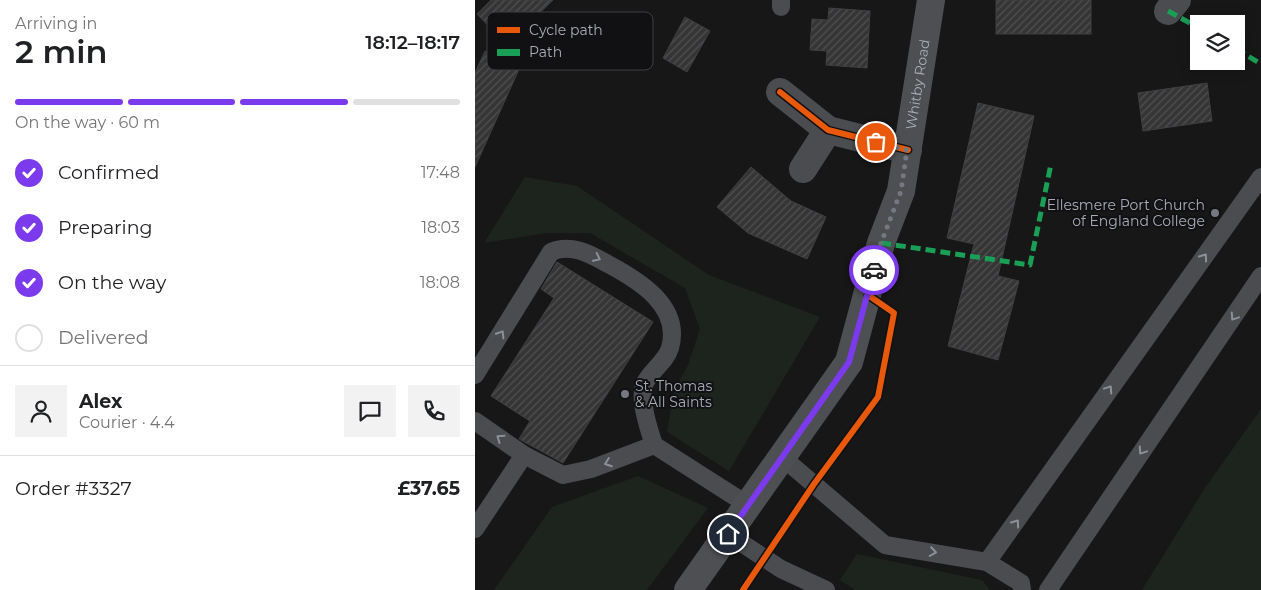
<!DOCTYPE html>
<meta charset="utf-8">
<style>
body{margin:0;font-family:Montserrat,sans-serif;background:#f2f2f2;color:#202124;height:100vh;display:flex;flex-direction:column;font-size:19px;white-space:nowrap}
*{box-sizing:border-box;margin:0}
p{font-size:16px;color:#757577}
.icon{flex:none;width:28px;height:28px;fill:none;stroke:currentColor;stroke-width:2;stroke-linecap:round;stroke-linejoin:round}
.map{position:relative;flex:1;overflow:hidden}
.sheet{display:flex;flex-direction:column;background:#fff;width:475px}
.sheet>*{flex:none}
.tools{position:absolute;left:715px;top:15px;display:grid;gap:10px}
.tools a{display:grid;place-items:center;width:55px;height:55px;border-radius:0px;background:#fff;box-shadow:0 2px 12px #0003;font-size:25px}
.pin{position:absolute;display:grid;place-items:center;width:42px;height:42px;color:#fff;margin:-21px;border:2px solid #fff;border-radius:50%;box-shadow:0 1px 5px #0007}
.courier{position:absolute;display:grid;place-items:center;width:50px;height:50px;margin:-25px;border:4px solid #7c3aed;border-radius:50%;background:#fff;color:#222;box-shadow:0 1px 6px #0007}
.headline em{font-style:normal;font-weight:600}
.headline div{display:flex;flex-direction:column-reverse}
.headline{display:flex;align-items:center;justify-content:space-between;height:85px;padding:0 15px}
h1{font-size:32px;font-weight:600;line-height:38px}
.bar{display:grid;grid-template-columns:repeat(4,1fr);gap:8px 5px;align-content:center;height:60px;padding:0 15px}
.bar i{height:6px;border-radius:4px;background:#e0e0e0}
.bar .active{background:#7c3aed}
.bar p{grid-column:span 4}
.line{display:flex;align-items:center;gap:12px;padding:0 15px;border-top:1px solid #e0e0e0}
.line div{flex:1}
.round{display:grid;place-items:center;flex:none;width:52px;height:52px;border-radius:0px;background:#f2f2f2}
ol{padding:0 15px;list-style:none}
li{display:flex;align-items:center;gap:15px;height:55px}
li p{margin-inline-start:auto}
li .icon{padding:5px;border-radius:50%;background:#7c3aed;color:#fff;stroke-width:4}
li:last-child{color:#757577}
li i{width:28px;height:28px;border:2px solid #e0e0e0;border-radius:50%}
main{display:flex;flex:1;min-height:0}
.map>svg:first-child{display:block}
.grass{fill:#1d241e}
.building{fill:url(#building-hatch);stroke:#3f4043}
.lines{fill:none;stroke-linecap:round;stroke-linejoin:round}
.service{stroke:#4b4c50;stroke-width:18}
.minor{stroke:#4b4c50;stroke-width:28}
.primary{stroke:#4d4f52;stroke-width:28}
.quiet{stroke:#1a9f57;stroke-width:5;stroke-dasharray:10 5;stroke-linecap:butt}
.cycleway-casing{stroke:#111113;stroke-width:9}
.cycleway{stroke:#e8590c;stroke-width:6}
.oneway{stroke:#8c9099}
.done{stroke:#757880;stroke-width:5;stroke-dasharray:0 9}
.route{stroke:#7c3aed;stroke-width:6}
.poi-dot{fill:#757880;stroke:#111113;stroke-width:2}
.labels{text-anchor:middle;dominant-baseline:central;stroke-width:4;stroke-linejoin:round;paint-order:stroke}
.street-label{font-size:14px;fill:#a8adb8;stroke:#111113}
.poi-label{font-size:14px;fill:#a8adb8;stroke:#111113;text-anchor:end}
.key{fill:#111113;stroke:#3e4045;stroke-width:1}
.key-label{font-size:14px;fill:#a8adb8}
</style>
<main>
<section class="sheet">
<div class="headline"><div><h1>2 min</h1><p>Arriving in</p></div><em>18:12–18:17</em></div>
<div class="bar"><i class="active"></i><i class="active"></i><i class="active"></i><i></i><p>On the way · 60 m</p></div>
<ol>
<li><svg class="icon" aria-label="check" viewBox="0 0 24 24"><path d="M5 12l5 5 9-10"/></svg>Confirmed<p>17:48</p></li>
<li><svg class="icon" aria-label="check" viewBox="0 0 24 24"><path d="M5 12l5 5 9-10"/></svg>Preparing<p>18:03</p></li>
<li><svg class="icon" aria-label="check" viewBox="0 0 24 24"><path d="M5 12l5 5 9-10"/></svg>On the way<p>18:08</p></li>
<li><i></i>Delivered</li>
</ol>
<div class="line" style="height:90px"><a class="round"><svg class="icon" aria-label="person" viewBox="0 0 24 24"><circle cx="12" cy="8" r="4"/><path d="M4 21q1-7 8-7t8 7"/></svg></a><div><b>Alex</b><p>Courier · 4.4</p></div><a class="round"><svg class="icon" aria-label="chat" viewBox="0 0 24 24"><path d="M4 5h16v11H9l-5 4z"/></svg></a><a class="round"><svg class="icon" aria-label="phone" viewBox="0 0 24 24"><path d="M5 4h4l2 5-3 2q2 4 5 5l2-3 5 2v4C11 20 4 13 5 4z"/></svg></a></div>
<div class="line" style="height:65px"><div>Order #3327</div><b>£37.65</b></div>
</section>
<div class="map">
<svg width="786" height="590" viewBox="0 0 786 590">
<defs>
<pattern id="building-hatch" width="6" height="6" patternUnits="userSpaceOnUse" patternTransform="scale(1.25)"><rect width="6" height="6" fill="#353536"/><path d="M-1 1l2-2M0 6l6-6M5 7l2-2" fill="none" stroke="#4f5051"/></pattern>
</defs>
<rect width="100%" height="100%" fill="#171717"/>
<!-- grass -->
<g class="grass">
<path d="M50 177 102 186 234 275 345 317 254 471 192 432 199 391 213 365 225 329 210 288 115 233H71L9 243Z"/>
<path d="M786 409V590H667L730 488Z"/>
<path d="M163 476 233 508 172 590H19L77 507Z"/>
<path d="M382 554 507 580 515 590H380L365 580Z"/>
</g>
<!-- building -->
<g class="building">
<path d="M16 0H78L32 45 2 14Z"/>
<rect x="521" y="0" width="95" height="34"/>
<path d="M354 8 395 11 392 68 351 65 352 51 335 50 337 19 353 20Z"/>
<path d="M210 17 235 31 212 72 188 58Z"/>
<path d="M10 51 45 67 0 167V73Z"/>
<path d="M732 83 737 121 668 131 663 93Z"/>
<path d="M503 103 559 116 523 276 544 281 523 360 473 346 499 244 472 238Z"/>
<path d="M276 167 316 201 351 217 332 259 273 233 242 207Z"/>
<path d="M82 262 178 322 88 463 44 439 55 421 16 396 79 298 66 289Z"/>
</g>
<g class="lines">
<!-- service -->
<g class="service">
<path d="M306 7V0"/>
<path d="M0 375 76 252C96 243 115 254 133 264 163 280 207 306 195 348 191 362 174 372 169 385 164 400 174 430 179 445L273 505"/>
<path d="M0 421 49 455 88 475 116 469 179 445"/>
<path d="M307 457 410 545 512 562 546 583 547 590"/>
<path d="M0 529 49 455"/>
<path d="M253 534 306 569 351 590"/>
<path d="M512 562 786 177"/>
<path d="M573 590 786 276"/>
</g>
<!-- minor -->
<g class="minor">
<path d="M693 11 702 0"/>
<path d="M305 92 353 130 433 150"/>
<path d="M328 169 353 130"/>
</g>
<!-- primary -->
<path class="primary" id="s1" d="M213 590 374 362 406 243 426 191 456 0"/>
<!-- quiet -->
<g class="quiet">
<path d="M693 11 724 28"/>
<path d="M761 49 786 64"/>
<path d="M406 243 555 265 576 164"/>
</g>
<defs>
<g id="cycleway">
<path d="M305 92 353 130 433 150"/>
<path d="M268 590 339 484 403 397 419 313 393 295"/>
</g>
</defs>
<!-- cycleway casing -->
<use href="#cycleway" class="cycleway-casing"/>
<!-- cycleway -->
<use href="#cycleway" class="cycleway"/>
</g>
<!-- one-way arrows -->
<defs><path id="oneway-chevron" d="M-2-3.5L2.5 0L-2 3.5" fill="none" stroke-width="1.6" stroke-linecap="round" stroke-linejoin="round" transform="scale(1.25)"/></defs>
<g class="oneway">
<use href="#oneway-chevron" transform="translate(729 257) rotate(-54)"/>
<use href="#oneway-chevron" transform="translate(122 258) rotate(26)"/>
<use href="#oneway-chevron" transform="translate(759 317) rotate(124)"/>
<use href="#oneway-chevron" transform="translate(26 334) rotate(-58)"/>
<use href="#oneway-chevron" transform="translate(634 389) rotate(-56)"/>
<use href="#oneway-chevron" transform="translate(25 438) rotate(-145)"/>
<use href="#oneway-chevron" transform="translate(667 451) rotate(124)"/>
<use href="#oneway-chevron" transform="translate(133 463) rotate(160)"/>
<use href="#oneway-chevron" transform="translate(541 523) rotate(-54)"/>
<use href="#oneway-chevron" transform="translate(458 552) rotate(9)"/>
</g>
<g class="lines">
<!-- done -->
<path class="done" d="M399 270 406 243 426 191 432 150 401 142"/>
<!-- route -->
<path class="route" d="M253 534 374 362 399 270"/>
</g>
<!-- markers -->
<g class="poi-dot">
<circle cx="740" cy="213" r="5"/>
<circle cx="150" cy="394" r="5"/>
</g>
<g class="labels">
<!-- street labels -->
<g class="street-label">
<text stroke="none"><textPath href="#s1" startOffset="566">Whitby Road</textPath></text>
</g>
<!-- poi labels -->
<g class="poi-label">
<text x="730" y="205">Ellesmere Port Church<tspan x="730" dy="16">of England College</tspan></text>
<text x="160" y="386" text-anchor="start">St. Thomas<tspan x="160" dy="16">&amp; All Saints</tspan></text>
</g>
</g>
<!-- legend -->
<rect x="12" y="12" width="166" height="58" rx="8" class="key"/>
<rect x="22" y="27" width="23" height="6" fill="#e8590c"/>
<rect x="22" y="49" width="23" height="7" fill="#1a9f57"/>
<g class="key-label">
<text x="54" y="35">Cycle path</text>
<text x="54" y="57">Path</text>
</g>
</svg>
<div class="tools">
<a><svg class="icon" aria-label="layers" viewBox="0 0 24 24"><path d="M12 4l9 5-9 5-9-5zM3 14l9 5 9-5"/></svg></a>
</div>
<div class="pin" style="left:401px;top:142px;background:#ea580c"><svg class="icon" aria-label="bag" viewBox="0 0 24 24"><path d="M5 8h14l-1 12H6zM9 8a3 3 0 0 1 6 0"/></svg></div>
<div class="pin" style="left:253px;top:534px;background:#1f2937"><svg class="icon" aria-label="home" viewBox="0 0 24 24"><path d="M3 11l9-7 9 7M6 9v11h12V9"/></svg></div>
<div class="courier" style="left:399px;top:270px"><svg class="icon" aria-label="car" viewBox="0 0 24 24"><path d="M5 17H2v-5l4-1 3-4h7l3 4 3 1v5h-3M9 17h6M6 11h13"/><circle cx="7" cy="17" r="2"/><circle cx="17" cy="17" r="2"/></svg></div>
</div>
</main>
